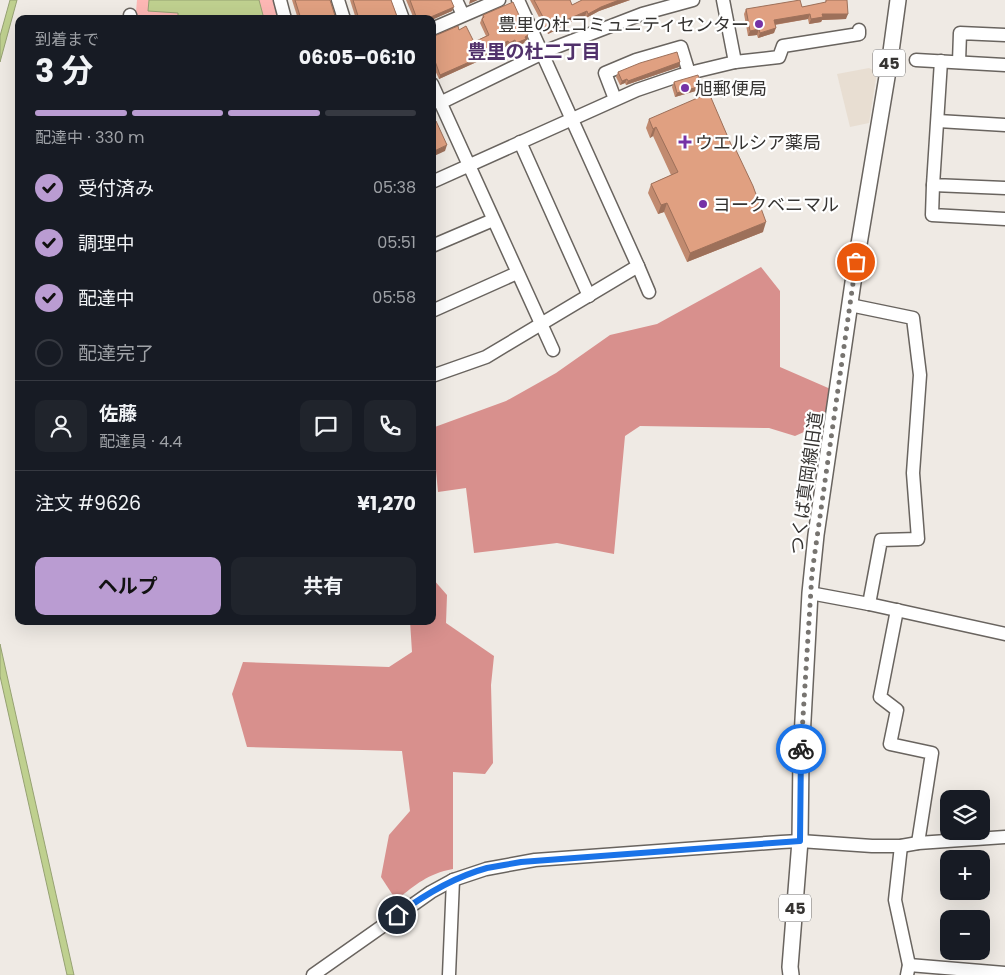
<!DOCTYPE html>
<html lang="ja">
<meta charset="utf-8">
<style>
body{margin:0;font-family:Poppins,"Noto Sans JP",sans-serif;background:#20242c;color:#f1f3f6;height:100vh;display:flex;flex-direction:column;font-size:19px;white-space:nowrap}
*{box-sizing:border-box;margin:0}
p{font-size:16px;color:#9ea1a6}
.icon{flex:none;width:28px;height:28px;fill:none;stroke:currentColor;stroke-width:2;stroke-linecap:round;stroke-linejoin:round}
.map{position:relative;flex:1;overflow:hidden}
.drawer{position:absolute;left:15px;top:15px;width:421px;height:610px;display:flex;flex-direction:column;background:#171b24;border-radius:10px;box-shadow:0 5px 20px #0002}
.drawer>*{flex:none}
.tools{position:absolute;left:940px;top:790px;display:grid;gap:10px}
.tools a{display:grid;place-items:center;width:50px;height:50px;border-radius:10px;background:#171b24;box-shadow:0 5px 20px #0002;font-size:25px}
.pin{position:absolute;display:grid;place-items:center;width:42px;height:42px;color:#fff;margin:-21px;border:2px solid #fff;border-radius:50%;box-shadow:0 1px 5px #0007}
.courier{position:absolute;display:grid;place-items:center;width:50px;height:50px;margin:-25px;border:4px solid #1a73e8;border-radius:50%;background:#fff;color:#222;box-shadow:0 1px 6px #0007}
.headline em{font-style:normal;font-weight:700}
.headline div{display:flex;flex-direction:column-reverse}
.headline{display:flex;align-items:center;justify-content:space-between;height:85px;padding:0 20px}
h1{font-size:32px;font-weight:700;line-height:38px}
.bar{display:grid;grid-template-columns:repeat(4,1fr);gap:8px 5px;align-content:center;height:60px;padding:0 20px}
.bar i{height:6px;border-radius:4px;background:#363941}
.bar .active{background:#ba9cd2}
.bar p{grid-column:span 4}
.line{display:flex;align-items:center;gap:12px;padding:0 20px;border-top:1px solid #363941}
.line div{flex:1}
.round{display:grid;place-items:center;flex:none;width:52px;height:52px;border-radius:10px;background:#20242c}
ol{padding:0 20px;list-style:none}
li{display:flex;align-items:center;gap:15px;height:55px}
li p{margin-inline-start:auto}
li .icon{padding:5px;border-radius:50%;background:#ba9cd2;color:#111;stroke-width:4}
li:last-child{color:#9ea1a6}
li i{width:28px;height:28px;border:2px solid #363941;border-radius:50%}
.action{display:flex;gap:10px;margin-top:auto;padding:10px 20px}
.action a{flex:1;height:58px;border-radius:10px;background:#ba9cd2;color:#111;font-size:20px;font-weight:700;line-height:58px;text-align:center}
.action a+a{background:#20242c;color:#f1f3f6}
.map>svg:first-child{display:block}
.built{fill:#e8ded2}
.green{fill:#fdb7b4}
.forest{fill:#d8908d}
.water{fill:#bfd08f;stroke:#96a173}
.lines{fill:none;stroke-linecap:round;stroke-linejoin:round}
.minor-casing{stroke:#69645f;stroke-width:15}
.major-casing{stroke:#69645f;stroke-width:18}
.minor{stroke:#fff;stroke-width:12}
.major{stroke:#fff;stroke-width:15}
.wall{fill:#c18a6f}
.shaded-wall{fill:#9d705a}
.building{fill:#e0a081;stroke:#9d705a}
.done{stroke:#777470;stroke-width:5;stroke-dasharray:0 9}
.route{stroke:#1a73e8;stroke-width:6}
.poi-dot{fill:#7632a6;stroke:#fff;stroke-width:2}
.labels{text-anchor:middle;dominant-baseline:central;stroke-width:4.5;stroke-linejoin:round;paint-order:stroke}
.shield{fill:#fff;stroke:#727170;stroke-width:1}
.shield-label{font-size:16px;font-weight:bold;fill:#363432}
.poi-label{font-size:18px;fill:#363432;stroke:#fff;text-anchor:start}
.street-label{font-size:18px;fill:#363432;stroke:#fff}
.neighbourhood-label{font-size:19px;font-weight:bold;fill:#51316b;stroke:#fff}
</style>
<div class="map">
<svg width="1005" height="975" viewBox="0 0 1005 975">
<rect width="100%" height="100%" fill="#efeae4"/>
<!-- built -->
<path class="built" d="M869 68 877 72 869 123 850 127 837 74Z"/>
<!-- green -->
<path class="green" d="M137 0H275L280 19H150L138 17 136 12Z"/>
<!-- forest -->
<g class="forest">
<path d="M761 267 780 291V367L842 394V415L795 436 769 428 640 426 625 436 614 554 557 543 474 553 466 488 438 492 432 428 506 401 556 373 610 335 657 324Z"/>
<path d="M433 579 447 595 446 623 494 656 491 685 493 763 485 774 453 772V869C427 874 417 884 396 900L381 877 389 835 410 811 402 751 247 747 232 694 243 662 389 667 412 652 410 621H432Z"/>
</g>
<!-- water -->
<g class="water">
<path d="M10 0H17L0 62V36Z"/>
<path d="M149 0H259L264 19H178V13L148 11Z"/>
<path d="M0 644 74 975H67L0 676Z"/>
</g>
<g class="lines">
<defs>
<g id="minor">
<path d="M280 0 285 19"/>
<path d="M338 0 344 19"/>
<path d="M396 0 403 19"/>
<path d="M456 0 463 15"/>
<path d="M130 15 131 19"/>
<path d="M432 29 499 0"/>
<path d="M916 60 1005 65"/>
<path d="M941 61 933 185 1005 188"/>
<path d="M735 62 779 57 783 46 859 34V30"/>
<path d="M959 62 960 33 1005 35"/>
<path d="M432 84 553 350"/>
<path d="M615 99 605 73 636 60 681 47 689 73"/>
<path d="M440 103 551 49 642 14 693 0"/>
<path d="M938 121 1005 125"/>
<path d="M520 142 589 296"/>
<path d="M432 182 637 90 681 75 735 62 723 0"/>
<path d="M933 185 932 215 1005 219"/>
<path d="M432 246 493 220"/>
<path d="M638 266 649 292"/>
<path d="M850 305 913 318 920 375 913 473 918 539 881 540 869 604"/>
<path d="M432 311 517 273"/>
<path d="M432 376 486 357 638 266 518 0"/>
<path d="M810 593 869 604 1005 634"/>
<path d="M897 610 880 697 897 710 890 744 932 753 918 843"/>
<path d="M901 846 895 900 909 965 907 975"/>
<path d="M909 965 1005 973"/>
<path d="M313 975 431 892 453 880 486 869 535 860 781 842 800 841 872 846H901L918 843 1005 837"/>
<path d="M449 975 453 880"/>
</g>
<path id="major" d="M791 975 790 967 800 841 801 756 810 593 816 535 856 262 890 59 898 0"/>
</defs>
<!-- minor casing -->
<use href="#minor" class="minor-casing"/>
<!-- major casing -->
<use href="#major" class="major-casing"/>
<!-- minor -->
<use href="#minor" class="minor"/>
<!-- major -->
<use href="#major" class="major"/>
</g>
<!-- wall -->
<g class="wall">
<path d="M292 0H330L336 19H298Z"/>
<path d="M350 0H391L398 19H356Z"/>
<path d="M406 0H451L452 11 432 19H414Z"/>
<path d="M530 0H570L572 5 582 0H630L599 11 586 18 585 16 561 26 560 28 548 34 546 31 543 33 539 23 540 19Z"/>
<path d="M826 0 846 19 822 20 821 22 809 24 808 19 775 25 774 33 758 38 757 35 748 36 744 14 746 9 802 7 825 3Z"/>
<path d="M483 15 528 35 527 40 525 41 524 43 514 48 513 45 507 47V46L482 58 481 60 439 79 433 66 432 37 459 30 474 42 486 36 480 23Z"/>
<path d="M680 62 679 67 626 85 625 83 620 85 616 77 618 72Z"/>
<path d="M674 82 699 90 675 97 672 87Z"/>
<path d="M649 119 763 232 687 262 664 212 658 214 648 193 651 184 671 175 653 136 650 138 646 128Z"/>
</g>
<!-- shaded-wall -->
<g class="shaded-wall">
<path d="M470 0H478L469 4Z"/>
<path d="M619 0H630L599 11 586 18 588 14 601 7Z"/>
<path d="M454 7 452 11 432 20V19H426Z"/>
<path d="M587 11 585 16 561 26 560 28 548 34 549 30 561 22Z"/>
<path d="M810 14 808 19 772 25 774 20Z"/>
<path d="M822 14H848L846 19 822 20 821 22 809 24 811 19Z"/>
<path d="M548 27 546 31 543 33 545 28Z"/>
<path d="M776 28 774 33 758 38 760 33Z"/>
<path d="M759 29 757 35 748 36 750 31Z"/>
<path d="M528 35 527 40 525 41 524 43 514 48 516 43Z"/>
<path d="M515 40 513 45 507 47 509 43Z"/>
<path d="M508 41 507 46 482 58 481 60 439 79 440 75Z"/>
<path d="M680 62 679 67 626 85 628 81Z"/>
<path d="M627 79 625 83 620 85 622 81Z"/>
<path d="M701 86 699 90 675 97 677 93Z"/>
<path d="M656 127 653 136 650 138 653 129Z"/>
<path d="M447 145 445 151 432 157V152Z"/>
<path d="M667 203 664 212 658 214 661 205Z"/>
<path d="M766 222 763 232 687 262 690 253Z"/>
</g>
<!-- building -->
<g class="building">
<path d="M295 0H330L336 19H301Z"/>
<path d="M353 0H391L398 19H359Z"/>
<path d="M410 0H451L454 7 426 19H417Z"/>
<path d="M534 0H570L572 5 582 0H619L601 7 588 14 587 11 561 22 562 24 549 30 548 27 545 28 540 18 543 17Z"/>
<path d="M800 0 802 7 826 2V0H847L848 14H822L823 17 811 19 810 14 774 20 776 28 760 33 759 29 750 31 746 9Z"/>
<path d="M513 2 528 35 525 37 526 39 516 43 515 40 509 43 508 41 482 54 483 56 440 75 435 61 432 62V37L458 26 459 30 466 26 474 42 489 35 482 19 484 17 483 15Z"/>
<path d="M677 52 680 62 628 81 627 79 622 81 618 72 640 63Z"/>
<path d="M698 75 701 86 677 93 674 82Z"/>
<path d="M709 93 733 149 735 148 753 186 766 222 690 253 667 203 661 205 651 184 678 172 656 127 653 129 649 119Z"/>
<path d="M436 121 447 145 432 152V123Z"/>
</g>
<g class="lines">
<!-- done -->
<path class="done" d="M801 749 812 573 856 262"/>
<!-- route -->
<path class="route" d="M397 915C424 895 454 877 487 868 498 866 510 864 521 862L800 841 801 749"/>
</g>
<!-- markers -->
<g class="poi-dot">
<circle cx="759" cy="24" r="5"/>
<circle cx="685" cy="88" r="5"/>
<path d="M682.5 134.5h5v5h5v5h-5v5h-5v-5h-5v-5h5z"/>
<circle cx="703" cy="204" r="5"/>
</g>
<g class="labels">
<!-- shield labels -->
<g class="shield">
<rect x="873" y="49.5" width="32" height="27" rx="4"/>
<rect x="779" y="894.5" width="32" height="27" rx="4"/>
</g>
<g class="shield-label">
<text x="889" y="63">45</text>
<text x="795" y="908">45</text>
</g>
<!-- poi labels -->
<g class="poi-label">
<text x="749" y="24" text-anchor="end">豊里の杜コミュニティセンター</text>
<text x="695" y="88">旭郵便局</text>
<text x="695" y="142">ウエルシア薬局</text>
<text x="713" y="204">ヨークベニマル</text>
</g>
<!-- street labels -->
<g class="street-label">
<text transform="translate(806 483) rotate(-82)">つくば真岡線旧道</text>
</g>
<!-- neighbourhood labels -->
<g class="neighbourhood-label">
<text x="534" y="51">豊里の杜二丁目</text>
</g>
</g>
</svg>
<div class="tools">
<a><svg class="icon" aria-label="layers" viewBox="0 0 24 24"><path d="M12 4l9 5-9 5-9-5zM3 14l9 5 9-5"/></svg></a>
<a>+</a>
<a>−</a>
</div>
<div class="pin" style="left:856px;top:262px;background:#ea580c"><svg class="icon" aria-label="bag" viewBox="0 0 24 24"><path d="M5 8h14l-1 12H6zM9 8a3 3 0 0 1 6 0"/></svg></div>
<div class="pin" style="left:397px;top:915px;background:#1f2937"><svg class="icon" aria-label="home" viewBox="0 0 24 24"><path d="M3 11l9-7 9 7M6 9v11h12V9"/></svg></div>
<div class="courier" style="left:801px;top:749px"><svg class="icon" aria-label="bike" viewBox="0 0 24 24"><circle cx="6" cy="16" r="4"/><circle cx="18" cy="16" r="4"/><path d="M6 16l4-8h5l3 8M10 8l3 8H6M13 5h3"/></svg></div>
<section class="drawer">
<div class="headline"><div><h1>3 分</h1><p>到着まで</p></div><em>06:05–06:10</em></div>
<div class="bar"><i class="active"></i><i class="active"></i><i class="active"></i><i></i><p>配達中 · 330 m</p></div>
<ol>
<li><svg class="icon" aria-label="check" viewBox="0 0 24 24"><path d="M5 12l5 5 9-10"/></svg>受付済み<p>05:38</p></li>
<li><svg class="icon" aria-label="check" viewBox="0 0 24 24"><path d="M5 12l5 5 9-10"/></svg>調理中<p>05:51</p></li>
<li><svg class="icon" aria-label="check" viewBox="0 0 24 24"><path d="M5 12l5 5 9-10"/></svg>配達中<p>05:58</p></li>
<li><i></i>配達完了</li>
</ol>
<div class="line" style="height:90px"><a class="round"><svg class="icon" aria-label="person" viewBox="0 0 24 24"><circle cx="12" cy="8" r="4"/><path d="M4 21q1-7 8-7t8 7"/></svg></a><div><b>佐藤</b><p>配達員 · 4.4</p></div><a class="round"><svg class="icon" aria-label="chat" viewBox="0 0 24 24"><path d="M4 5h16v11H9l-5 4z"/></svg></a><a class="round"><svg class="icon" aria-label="phone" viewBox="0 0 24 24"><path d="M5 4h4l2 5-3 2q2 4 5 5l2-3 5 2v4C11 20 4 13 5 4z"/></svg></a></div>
<div class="line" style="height:65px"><div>注文 #9626</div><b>¥1,270</b></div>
<div class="action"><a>ヘルプ</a><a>共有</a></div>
</section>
</div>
